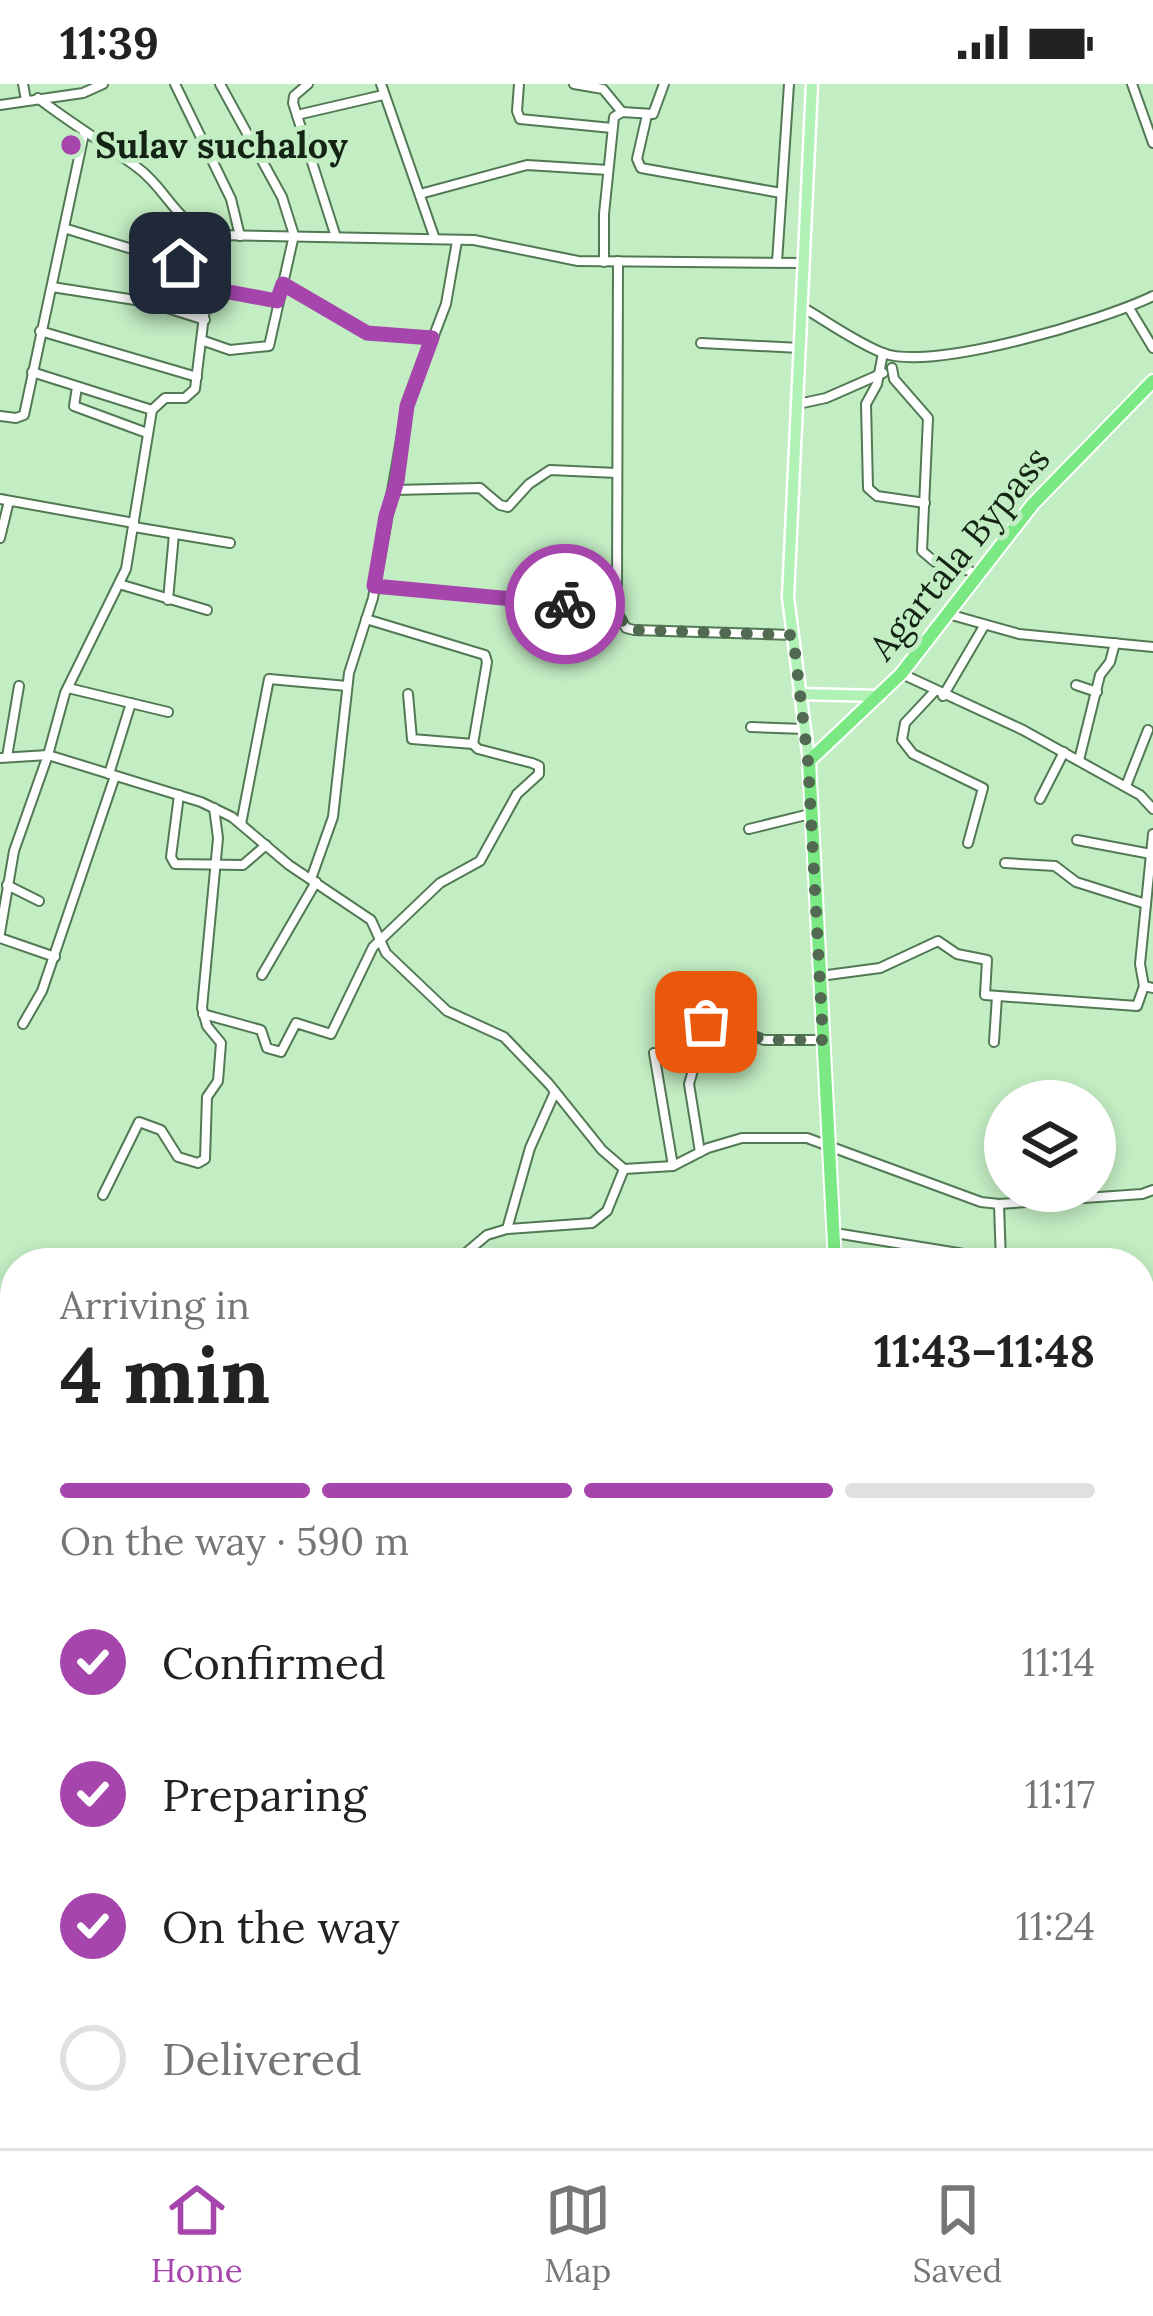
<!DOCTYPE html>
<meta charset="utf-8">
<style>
body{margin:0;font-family:Lora,serif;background:#f6f6f6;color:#222;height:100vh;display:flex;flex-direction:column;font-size:45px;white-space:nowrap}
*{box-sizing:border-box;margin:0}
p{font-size:39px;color:#767676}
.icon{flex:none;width:66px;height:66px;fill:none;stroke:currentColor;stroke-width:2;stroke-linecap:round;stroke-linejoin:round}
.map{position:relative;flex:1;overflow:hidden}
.panel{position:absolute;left:0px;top:1164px;width:1155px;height:900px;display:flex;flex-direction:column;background:#fff;border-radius:48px 48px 0 0;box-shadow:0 6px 18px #0003}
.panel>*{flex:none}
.buttons{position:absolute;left:984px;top:996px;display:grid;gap:24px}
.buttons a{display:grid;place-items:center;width:132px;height:132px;border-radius:50%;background:#fff;box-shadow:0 6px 18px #0003;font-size:60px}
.pin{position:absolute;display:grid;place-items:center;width:102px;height:102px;color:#fff;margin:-51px;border-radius:24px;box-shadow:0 6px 18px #0006}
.courier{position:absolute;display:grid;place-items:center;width:120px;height:120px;margin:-60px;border:9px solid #a645ac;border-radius:50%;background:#fff;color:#222;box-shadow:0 3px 15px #0007}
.summary em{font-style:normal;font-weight:800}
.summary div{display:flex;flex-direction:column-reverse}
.summary{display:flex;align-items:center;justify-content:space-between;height:204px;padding:0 60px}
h1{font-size:78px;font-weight:800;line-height:90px}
.bar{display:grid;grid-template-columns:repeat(4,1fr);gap:18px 12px;align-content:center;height:144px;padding:0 60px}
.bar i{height:15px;border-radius:9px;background:#e0e0e0}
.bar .active{background:#a645ac}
.bar p{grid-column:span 4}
ol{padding:0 60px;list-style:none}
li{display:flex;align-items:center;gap:36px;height:132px}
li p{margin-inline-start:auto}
li .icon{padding:12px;border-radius:50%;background:#a645ac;color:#fff;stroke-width:4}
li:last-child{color:#767676}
li i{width:66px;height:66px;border:6px solid #e0e0e0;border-radius:50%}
.status{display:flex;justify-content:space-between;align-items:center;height:84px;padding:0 60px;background:#fff;direction:ltr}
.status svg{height:33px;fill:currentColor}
.tabs{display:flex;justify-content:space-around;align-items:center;height:168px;border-top:3px solid #e0e0e0;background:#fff;font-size:33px;color:#767676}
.tabs a{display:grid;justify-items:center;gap:6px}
.tabs .active{color:#a645ac}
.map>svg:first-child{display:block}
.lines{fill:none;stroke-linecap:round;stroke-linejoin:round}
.minor-casing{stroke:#527954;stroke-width:12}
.major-casing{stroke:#fff;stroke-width:15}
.highway-casing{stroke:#fff;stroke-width:16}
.minor{stroke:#fff;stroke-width:8}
.major{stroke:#b0f2b5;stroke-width:10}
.highway{stroke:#7be983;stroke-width:12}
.done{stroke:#516a51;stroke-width:12;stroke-dasharray:0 21.6}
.route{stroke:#a645ac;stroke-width:15}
.poi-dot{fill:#a645ac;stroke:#c3edc3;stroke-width:4.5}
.labels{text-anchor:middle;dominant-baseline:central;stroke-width:10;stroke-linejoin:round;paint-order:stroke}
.poi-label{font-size:36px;font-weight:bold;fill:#132314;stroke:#c3edc3;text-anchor:start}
.street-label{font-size:36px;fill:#132314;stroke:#c3edc3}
</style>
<div class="status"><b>11:39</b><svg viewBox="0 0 49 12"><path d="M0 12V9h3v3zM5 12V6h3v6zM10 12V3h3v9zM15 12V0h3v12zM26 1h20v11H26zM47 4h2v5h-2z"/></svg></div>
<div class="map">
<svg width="1153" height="2064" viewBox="0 0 1153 2064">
<rect width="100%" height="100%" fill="#c3edc3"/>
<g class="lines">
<defs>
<g id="minor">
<path d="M23 0 26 16"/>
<path d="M175 0 231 115 240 152"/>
<path d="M308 0 294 12 293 19 336 153"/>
<path d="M381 0 435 155"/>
<path d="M519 0 517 27 520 35 612 44"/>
<path d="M574 0 603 5 622 28"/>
<path d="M1132 0 1153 59"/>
<path d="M38 14C70 39 106 60 138 84 168 106 175 140 214 151L474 156 578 177 804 179"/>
<path d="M0 21 83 9 103 0"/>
<path d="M297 31 383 11"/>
<path d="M647 31 637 75 641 84 781 109"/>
<path d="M420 110 527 81 608 86"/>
<path d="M67 145 210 189"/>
<path d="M604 178V130L614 33 622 28 653 30 664 0"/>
<path d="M777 178 789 0"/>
<path d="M283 200 367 249 432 255"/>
<path d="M52 203 148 218 205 236"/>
<path d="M209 204 277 217"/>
<path d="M802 223C828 238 855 258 883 269 932 288 1104 236 1153 212"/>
<path d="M1129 224 1153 264"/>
<path d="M40 247 197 293"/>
<path d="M204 257 230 266 269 262 294 151 282 113 220 0"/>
<path d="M701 259 800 264"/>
<path d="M883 269 877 300 866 320 868 404 877 412 925 419"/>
<path d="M892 284 894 295 928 334 922 467 935 478 977 489"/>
<path d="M32 288 152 326"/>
<path d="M77 303 74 322 147 349"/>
<path d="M798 320 826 314 883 289"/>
<path d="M0 332 16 334 24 331 84 50"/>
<path d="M394 406 480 404 500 421 508 423 529 400 550 386 617 389"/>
<path d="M0 415 134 439"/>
<path d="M134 443 230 459"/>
<path d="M0 454 9 417"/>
<path d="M119 500 207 526"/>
<path d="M374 502 614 523 617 510 618 177"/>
<path d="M168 516 174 450"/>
<path d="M614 523 626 544 634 546 792 551"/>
<path d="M948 530 1019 550 1153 563"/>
<path d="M902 590 1023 646 1140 711 1153 725"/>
<path d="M1076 601 1097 608"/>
<path d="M68 604 168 628"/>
<path d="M935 607 905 639 902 656 913 670 983 704 968 759"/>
<path d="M408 610 412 655 473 660"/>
<path d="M943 612 984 542"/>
<path d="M751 643 805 645"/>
<path d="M7 673 19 602"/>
<path d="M0 674 48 671 201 718 232 733 289 781 371 836 386 869 447 927 504 953 549 1000 602 1066 624 1085 673 1082 708 1064 742 1054H807L981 1118 999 1120 1142 1110 1153 1106"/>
<path d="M1079 676 1100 591 1110 578 1115 559"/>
<path d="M109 690 131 619"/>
<path d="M1126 702 1148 646"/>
<path d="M179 711 171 773 175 780 243 781 266 761"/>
<path d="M1040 715 1064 668"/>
<path d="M241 740 269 595 347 602"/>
<path d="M749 745 810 730"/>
<path d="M1153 750 1140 880 1144 902 1153 904"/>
<path d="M1077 756 1151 770"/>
<path d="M1005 779 1055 782 1076 798 1146 820"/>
<path d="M311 795 333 733 349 589 373 514 407 322 446 220 457 157"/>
<path d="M7 801 39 817"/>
<path d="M0 849 14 767 48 671 65 609 126 485 152 326 165 314H185L195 305 214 151"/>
<path d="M0 854 55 873"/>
<path d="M262 891 316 798"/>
<path d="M820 892 880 884 938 857 957 870 987 876 985 911 1137 922 1144 902"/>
<path d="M203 930 261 946 267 964 281 968 296 939 331 950 373 863 440 799 480 777 517 710 539 690V682L532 679 478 665 473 660 487 578 485 571 366 535"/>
<path d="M23 940 42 907 115 692"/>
<path d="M994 958 997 912"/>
<path d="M654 969 673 1082"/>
<path d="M700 1068 689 1000 707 938 712 936 764 956H823"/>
<path d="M103 1111 139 1038 161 1046 178 1073 198 1079 205 1075 207 1013 218 997 221 959 207 942 202 924 218 754 214 724"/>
<path d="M999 1121 1001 1178"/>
<path d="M507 1145 530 1064 555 1008"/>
<path d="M835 1149 1001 1176"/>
<path d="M416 1173H461L487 1151 507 1145 592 1139 607 1127 624 1085"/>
<path d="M1140 1312 1153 1309"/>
<path d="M1140 1429 1153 1407"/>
<path d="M1153 1471 1141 1483 1153 1494"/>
<path d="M0 1498H15"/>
<path d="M1140 1517 1153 1523"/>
<path d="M0 1561 15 1563"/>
<path d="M1140 1638 1153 1629"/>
<path d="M1140 1745 1153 1748"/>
<path d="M0 1963 15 1961"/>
<path d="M382 2049 385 2064"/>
<path d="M880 2049 882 2064"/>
<path d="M262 2064 267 2049"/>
<path d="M503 2064 504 2057 516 2053 599 2049"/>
</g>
<g id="major">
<path d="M799 610 879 612"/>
<path d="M809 677 788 513 812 0"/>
</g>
<g id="highway">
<path d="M835 1179 809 677 901 590 1033 420 1153 297"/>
<path d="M704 2049V2064"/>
</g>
</defs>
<!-- minor casing -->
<use href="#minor" class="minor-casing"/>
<!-- major casing -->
<use href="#major" class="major-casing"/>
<!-- highway casing -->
<use href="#highway" class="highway-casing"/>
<!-- minor -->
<use href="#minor" class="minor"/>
<!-- major -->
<use href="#major" class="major"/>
<!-- highway -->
<use href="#highway" class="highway"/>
</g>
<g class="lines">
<!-- done -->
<path class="done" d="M565 520 614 523 626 544 634 546 793 551 808 677 823 956H764L712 936 706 938"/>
<!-- route -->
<path class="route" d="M180 179 210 189 208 204 277 217 283 200 367 249 432 254 407 322 397 397 386 432 374 502 565 520"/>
</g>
<!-- markers -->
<circle class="poi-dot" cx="71" cy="61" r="12"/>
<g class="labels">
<!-- poi labels -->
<g class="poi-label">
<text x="95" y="61">Sulav suchaloy</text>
</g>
<!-- street labels -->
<g class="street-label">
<text transform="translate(959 469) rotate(-51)">Agartala Bypass</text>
</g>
</g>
</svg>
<div class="buttons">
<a><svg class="icon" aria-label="layers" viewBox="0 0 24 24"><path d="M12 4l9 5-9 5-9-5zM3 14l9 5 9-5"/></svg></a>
</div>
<div class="pin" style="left:706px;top:938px;background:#ea580c"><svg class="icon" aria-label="bag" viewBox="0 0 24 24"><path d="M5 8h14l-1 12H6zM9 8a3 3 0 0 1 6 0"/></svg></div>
<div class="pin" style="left:180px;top:179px;background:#1f2937"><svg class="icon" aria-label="home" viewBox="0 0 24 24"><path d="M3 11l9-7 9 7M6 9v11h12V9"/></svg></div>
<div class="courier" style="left:565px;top:520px"><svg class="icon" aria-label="bike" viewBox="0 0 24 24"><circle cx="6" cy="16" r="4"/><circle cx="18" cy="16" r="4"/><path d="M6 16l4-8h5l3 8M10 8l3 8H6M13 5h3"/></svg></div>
<section class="panel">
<div class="summary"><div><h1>4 min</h1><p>Arriving in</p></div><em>11:43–11:48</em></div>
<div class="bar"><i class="active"></i><i class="active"></i><i class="active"></i><i></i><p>On the way · 590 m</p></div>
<ol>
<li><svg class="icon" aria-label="check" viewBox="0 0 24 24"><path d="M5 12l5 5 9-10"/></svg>Confirmed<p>11:14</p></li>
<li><svg class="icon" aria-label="check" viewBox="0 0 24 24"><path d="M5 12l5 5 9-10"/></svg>Preparing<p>11:17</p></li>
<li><svg class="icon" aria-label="check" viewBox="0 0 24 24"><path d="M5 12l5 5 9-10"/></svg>On the way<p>11:24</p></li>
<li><i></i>Delivered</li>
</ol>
</section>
</div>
<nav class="tabs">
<a class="active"><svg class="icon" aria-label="home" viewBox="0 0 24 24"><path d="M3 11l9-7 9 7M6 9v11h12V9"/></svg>Home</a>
<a><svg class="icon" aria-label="map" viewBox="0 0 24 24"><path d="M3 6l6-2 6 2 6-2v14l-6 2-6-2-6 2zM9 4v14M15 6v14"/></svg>Map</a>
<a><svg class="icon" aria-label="saved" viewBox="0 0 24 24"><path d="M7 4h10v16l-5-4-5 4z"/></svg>Saved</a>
</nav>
